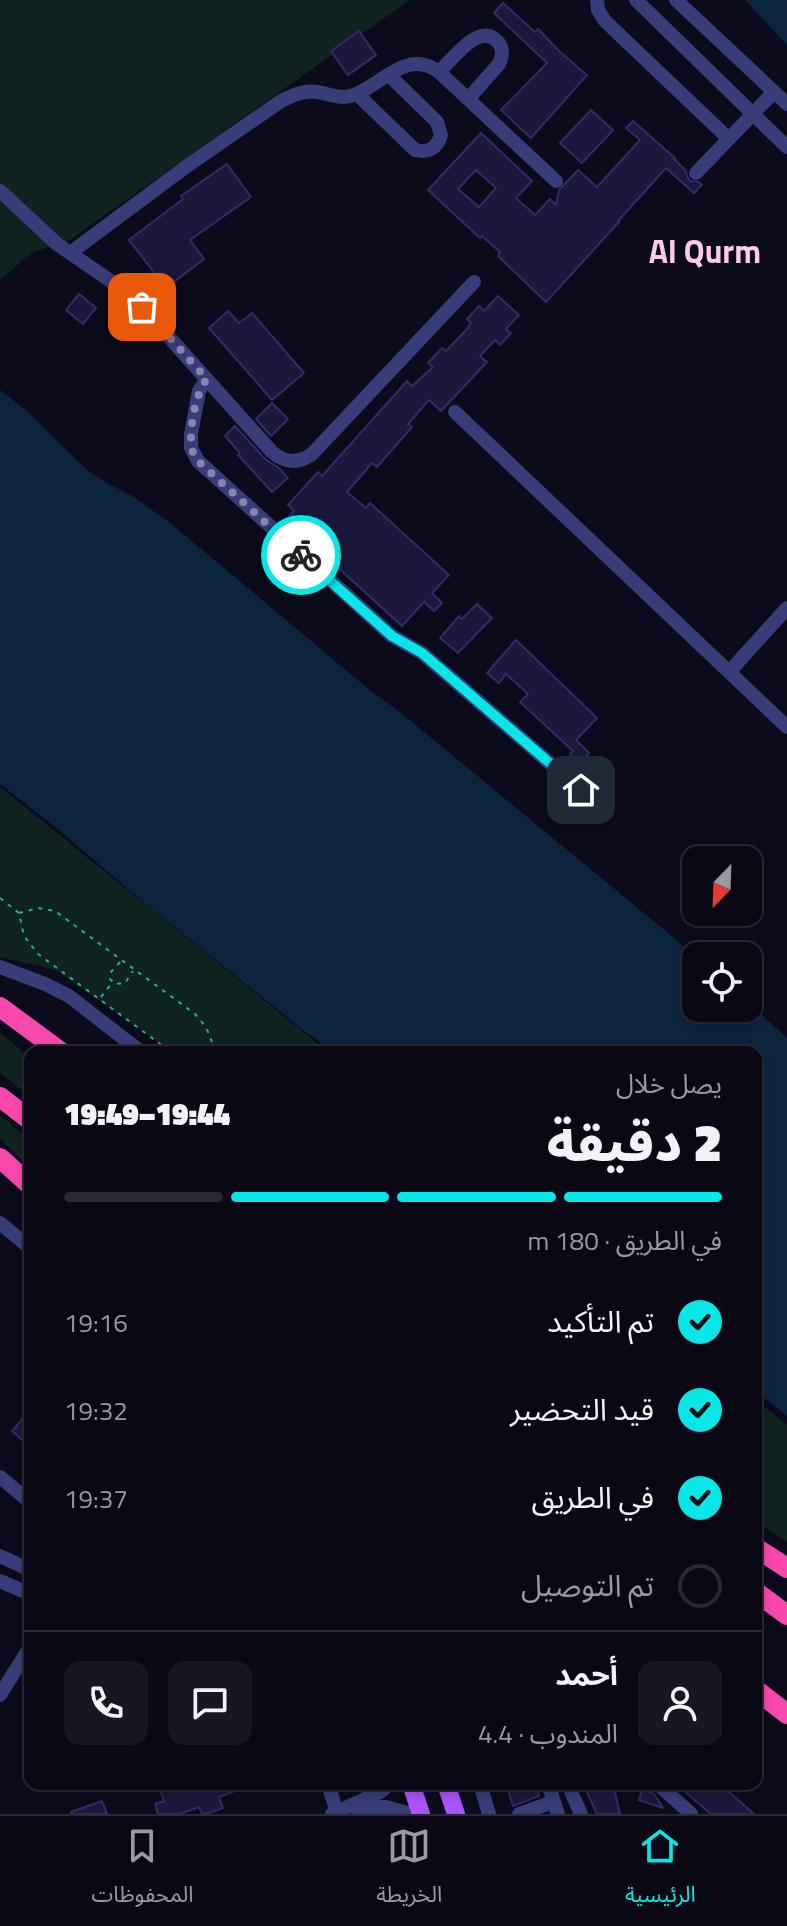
<!DOCTYPE html>
<html lang="ar">
<meta charset="utf-8">
<style>
body{margin:0;font-family:"Titillium Web","Noto Sans Arabic",sans-serif;background:#171622;color:#f1f3f6;direction:rtl;height:100vh;display:flex;flex-direction:column;font-size:30px;white-space:nowrap}
*{box-sizing:border-box;margin:0}
p{font-size:26px;color:#999aa0}
.icon{flex:none;width:44px;height:44px;fill:none;stroke:currentColor;stroke-width:2;stroke-linecap:round;stroke-linejoin:round}
.map{position:relative;flex:1;overflow:hidden;direction:ltr}
.side{position:absolute;left:24px;top:1046px;width:738px;height:744px;display:flex;flex-direction:column;background:#090814;border-radius:16px;box-shadow:0 4px 12px #0003,0 0 0 2px #292934;direction:rtl}
.side>*{flex:none}
.needle{width:52px;rotate:203deg}
.buttons{position:absolute;left:682px;top:846px;display:grid;gap:16px}
.buttons a{display:grid;place-items:center;width:80px;height:80px;border-radius:16px;background:#090814;box-shadow:0 4px 12px #0003,0 0 0 2px #292934;font-size:40px}
.pin{position:absolute;display:grid;place-items:center;width:68px;height:68px;color:#fff;margin:-34px;border-radius:16px;box-shadow:0 4px 12px #0006}
.courier{position:absolute;display:grid;place-items:center;width:80px;height:80px;margin:-40px;border:6px solid #09e6e7;border-radius:50%;background:#fff;color:#222;box-shadow:0 2px 10px #0007}
.head em{font-style:normal;font-weight:800}
.head div{display:flex;flex-direction:column-reverse}
.head{display:flex;align-items:center;justify-content:space-between;height:136px;padding:0 40px}
h1{font-size:52px;font-weight:800;line-height:60px}
.bar{display:grid;grid-template-columns:repeat(4,1fr);gap:12px 8px;align-content:center;height:96px;padding:0 40px}
.bar i{height:10px;border-radius:6px;background:#292934}
.bar .selected{background:#09e6e7}
.bar p{grid-column:span 4}
.line{display:flex;align-items:center;gap:20px;padding:0 40px;border-top:2px solid #292934}
.line div{flex:1}
.round{display:grid;place-items:center;flex:none;width:84px;height:84px;border-radius:16px;background:#171622}
ol{padding:0 40px;list-style:none}
li{display:flex;align-items:center;gap:24px;height:88px}
li p{margin-inline-start:auto}
li .icon{padding:8px;border-radius:50%;background:#09e6e7;color:#111;stroke-width:4}
li:last-child{color:#999aa0}
li i{width:44px;height:44px;border:4px solid #292934;border-radius:50%}
.tabs{display:flex;justify-content:space-around;align-items:center;height:112px;border-top:2px solid #292934;background:#090814;font-size:22px;color:#999aa0}
.tabs a{display:grid;justify-items:center;gap:4px}
.tabs .selected{color:#09e6e7}
.map>svg:first-child{display:block}
.green{fill:#0f2421}
.water{fill:#0d243d}
.building{fill:#1c183b;stroke:#312b66;stroke-width:2;fill-rule:evenodd}
.lines{fill:none;stroke-linecap:round;stroke-linejoin:round}
.path{stroke:#31a794;stroke-width:2;stroke-dasharray:4 6;stroke-linecap:butt}
.minor{stroke:#383c78;stroke-width:14}
.major{stroke:#aa53f8;stroke-width:18}
.highway{stroke:#f847ad;stroke-width:20}
.done{stroke:#8685ae;stroke-width:8;stroke-dasharray:0 14.4}
.route{stroke:#09e6e7;stroke-width:10}
.labels{text-anchor:middle;dominant-baseline:central;stroke-width:6;stroke-linejoin:round;paint-order:stroke}
.district-label{font-size:32px;font-weight:bold;fill:#fdc9ef;stroke:#0c0b1b}
</style>
<div class="map">
<svg width="787" height="1814" viewBox="0 0 787 1814">
<rect width="100%" height="100%" fill="#0c0b1b"/>
<!-- green -->
<g class="green">
<path d="M0 0H410L68 241 33 252 0 280Z"/>
<path d="M0 787 328 1052H161L155 1040 56 970 0 957Z"/>
<path d="M0 1033 30 1057V1097L0 1073Z"/>
<path d="M0 1115 30 1140V1167L0 1139Z"/>
<path d="M756 1400 787 1425V1542L756 1522Z"/>
</g>
<!-- water -->
<g class="water">
<path d="M745 0H787V45Z"/>
<path d="M0 390 27 411 86 469 105 482 134 497 169 522 366 687 401 713 696 956V1008H748V1002L787 1038V1416L756 1391V1052H334L303 1030 143 902 59 830 0 784Z"/>
</g>
<!-- building -->
<g class="building">
<path d="M503 3 535 32 538 29 559 51 587 75 531 138 501 110 547 63 494 13Z"/>
<path d="M359 31 376 55 348 75 331 51Z"/>
<path d="M591 110 613 130 582 163 560 143Z"/>
<path d="M633 121 675 158 674 159 686 171 687 176 690 181 699 182 702 185 694 193 666 168 618 221 619 222 546 302 498 256 500 252 482 236 480 238 428 190 481 133 532 181 516 198 535 215 550 199 556 205 559 190 578 170 597 187 640 140 626 128ZM476 170 496 188 479 207 458 189Z"/>
<path d="M227 164 251 197 190 240 204 259 166 288 129 240 183 199 181 196Z"/>
<path d="M79 294 96 308 83 324 66 310Z"/>
<path d="M498 296 519 315 506 329 511 333 500 345 495 340 480 356 487 362 441 411 429 400 408 424 412 427 377 467 372 463 347 492 366 508 370 503 449 575 432 593 442 603 434 611 424 602 402 626 300 533 299 534 284 522 294 511 288 505 318 472 322 476 407 381 412 386 433 367 428 363 442 348 446 351 467 329 471 323 467 319 479 306 484 311Z"/>
<path d="M228 311 239 323 252 313 304 373 272 400 209 328Z"/>
<path d="M272 403 288 419 271 436 256 419Z"/>
<path d="M235 426 265 459 279 468 288 478 272 492 238 455 240 453 225 436Z"/>
<path d="M477 604 492 618 458 653 440 638 459 616 462 619Z"/>
<path d="M516 640 597 718 576 740 589 753 579 763 570 754 573 751 520 702 528 694 506 674 499 683 487 673Z"/>
<path d="M30 1410V1447L12 1431Z"/>
<path d="M158 1784H250V1785L219 1797 223 1808 206 1814H202L199 1807 180 1814H158L155 1804 164 1801Z"/>
<path d="M506 1784H535L539 1796 513 1806Z"/>
<path d="M583 1784H613L620 1814H597Z"/>
<path d="M676 1784H720L754 1814H711Z"/>
<path d="M642 1789 654 1794 663 1808 639 1800Z"/>
<path d="M102 1801 107 1814H71V1812Z"/>
</g>
<g class="lines">
<!-- path -->
<g class="path">
<path d="M0 898 19 913 24 936 38 954 171 1052"/>
<path d="M19 913 38 908 55 911 195 1014 206 1027 216 1052"/>
<path d="M120 962 110 973V979L115 984 125 983 133 971"/>
<path d="M101 997 112 983"/>
</g>
<!-- minor -->
<g class="minor">
<path d="M597 0 598 10 605 21 729 139"/>
<path d="M636 0 787 147"/>
<path d="M676 0 787 104"/>
<path d="M439 72C452 60 478 23 496 40 504 47 503 55 499 64L468 99"/>
<path d="M357 94 415 150C428 153 437 149 441 135L437 122 389 75"/>
<path d="M696 173 774 92"/>
<path d="M0 191 57 244 115 284 142 307 272 452C285 463 298 464 312 454L474 282"/>
<path d="M70 253 187 166 281 101C293 95 304 90 317 92 330 94 341 100 354 95 383 84 407 48 439 72L556 181"/>
<path d="M207 379 199 391 191 434V448L198 461 392 636 422 653 581 790"/>
<path d="M455 412 787 727"/>
<path d="M730 671 787 608"/>
<path d="M0 967 45 984 69 996 141 1052"/>
<path d="M0 1223 30 1248"/>
<path d="M0 1477 30 1502"/>
<path d="M0 1556 30 1570"/>
<path d="M0 1581 30 1594"/>
<path d="M0 1695 30 1647"/>
<path d="M328 1784 337 1812"/>
<path d="M480 1784 489 1814"/>
<path d="M548 1784 558 1814"/>
<path d="M565 1784 569 1787 581 1814"/>
<path d="M658 1784 691 1814"/>
<path d="M354 1807H386L410 1814"/>
<path d="M332 1814 380 1792 390 1784"/>
<path d="M519 1814 553 1802"/>
</g>
<!-- major -->
<g class="major">
<path d="M411 1784 421 1814"/>
<path d="M446 1784 456 1814"/>
</g>
<!-- highway -->
<g class="highway">
<path d="M0 1007 61 1052"/>
<path d="M0 1097 30 1120"/>
<path d="M0 1158 30 1185"/>
<path d="M756 1548 787 1568"/>
<path d="M756 1592 787 1615"/>
<path d="M756 1690 787 1714"/>
</g>
</g>
<g class="lines">
<!-- done -->
<path class="done" d="M142 307 207 379C196 391 188 433 192 449 193 454 195 456 198 461L301 555"/>
<!-- route -->
<path class="route" d="M301 555 392 636 422 653 581 790"/>
</g>
<g class="labels">
<!-- district labels -->
<g class="district-label">
<text x="705" y="251">Al Qurm</text>
</g>
</g>
</svg>
<div class="buttons">
<a><svg class="needle" viewBox="-14 -14 28 28"><path d="M0-13l5 13h-10z" fill="#e53935"/><path d="M0 13l5-13h-10z" fill="#999aa0"/></svg></a>
<a><svg class="icon" aria-label="locate" viewBox="0 0 24 24"><circle cx="12" cy="12" r="6"/><path d="M12 2v4M12 18v4M2 12h4M18 12h4"/></svg></a>
</div>
<div class="pin" style="left:142px;top:307px;background:#ea580c"><svg class="icon" aria-label="bag" viewBox="0 0 24 24"><path d="M5 8h14l-1 12H6zM9 8a3 3 0 0 1 6 0"/></svg></div>
<div class="pin" style="left:581px;top:790px;background:#1f2937"><svg class="icon" aria-label="home" viewBox="0 0 24 24"><path d="M3 11l9-7 9 7M6 9v11h12V9"/></svg></div>
<div class="courier" style="left:301px;top:555px"><svg class="icon" aria-label="bike" viewBox="0 0 24 24"><circle cx="6" cy="16" r="4"/><circle cx="18" cy="16" r="4"/><path d="M6 16l4-8h5l3 8M10 8l3 8H6M13 5h3"/></svg></div>
<section class="side">
<div class="head"><div><h1>2 دقيقة</h1><p>يصل خلال</p></div><em>19:44–19:49</em></div>
<div class="bar"><i class="selected"></i><i class="selected"></i><i class="selected"></i><i></i><p>في الطريق · 180 m</p></div>
<ol>
<li><svg class="icon" aria-label="check" viewBox="0 0 24 24"><path d="M5 12l5 5 9-10"/></svg>تم التأكيد<p>19:16</p></li>
<li><svg class="icon" aria-label="check" viewBox="0 0 24 24"><path d="M5 12l5 5 9-10"/></svg>قيد التحضير<p>19:32</p></li>
<li><svg class="icon" aria-label="check" viewBox="0 0 24 24"><path d="M5 12l5 5 9-10"/></svg>في الطريق<p>19:37</p></li>
<li><i></i>تم التوصيل</li>
</ol>
<div class="line" style="height:144px"><a class="round"><svg class="icon" aria-label="person" viewBox="0 0 24 24"><circle cx="12" cy="8" r="4"/><path d="M4 21q1-7 8-7t8 7"/></svg></a><div><b>أحمد</b><p>المندوب · 4.4</p></div><a class="round"><svg class="icon" aria-label="chat" viewBox="0 0 24 24"><path d="M4 5h16v11H9l-5 4z"/></svg></a><a class="round"><svg class="icon" aria-label="phone" viewBox="0 0 24 24"><path d="M5 4h4l2 5-3 2q2 4 5 5l2-3 5 2v4C11 20 4 13 5 4z"/></svg></a></div>
</section>
</div>
<nav class="tabs">
<a class="selected"><svg class="icon" aria-label="home" viewBox="0 0 24 24"><path d="M3 11l9-7 9 7M6 9v11h12V9"/></svg>الرئيسية</a>
<a><svg class="icon" aria-label="map" viewBox="0 0 24 24"><path d="M3 6l6-2 6 2 6-2v14l-6 2-6-2-6 2zM9 4v14M15 6v14"/></svg>الخريطة</a>
<a><svg class="icon" aria-label="saved" viewBox="0 0 24 24"><path d="M7 4h10v16l-5-4-5 4z"/></svg>المحفوظات</a>
</nav>
